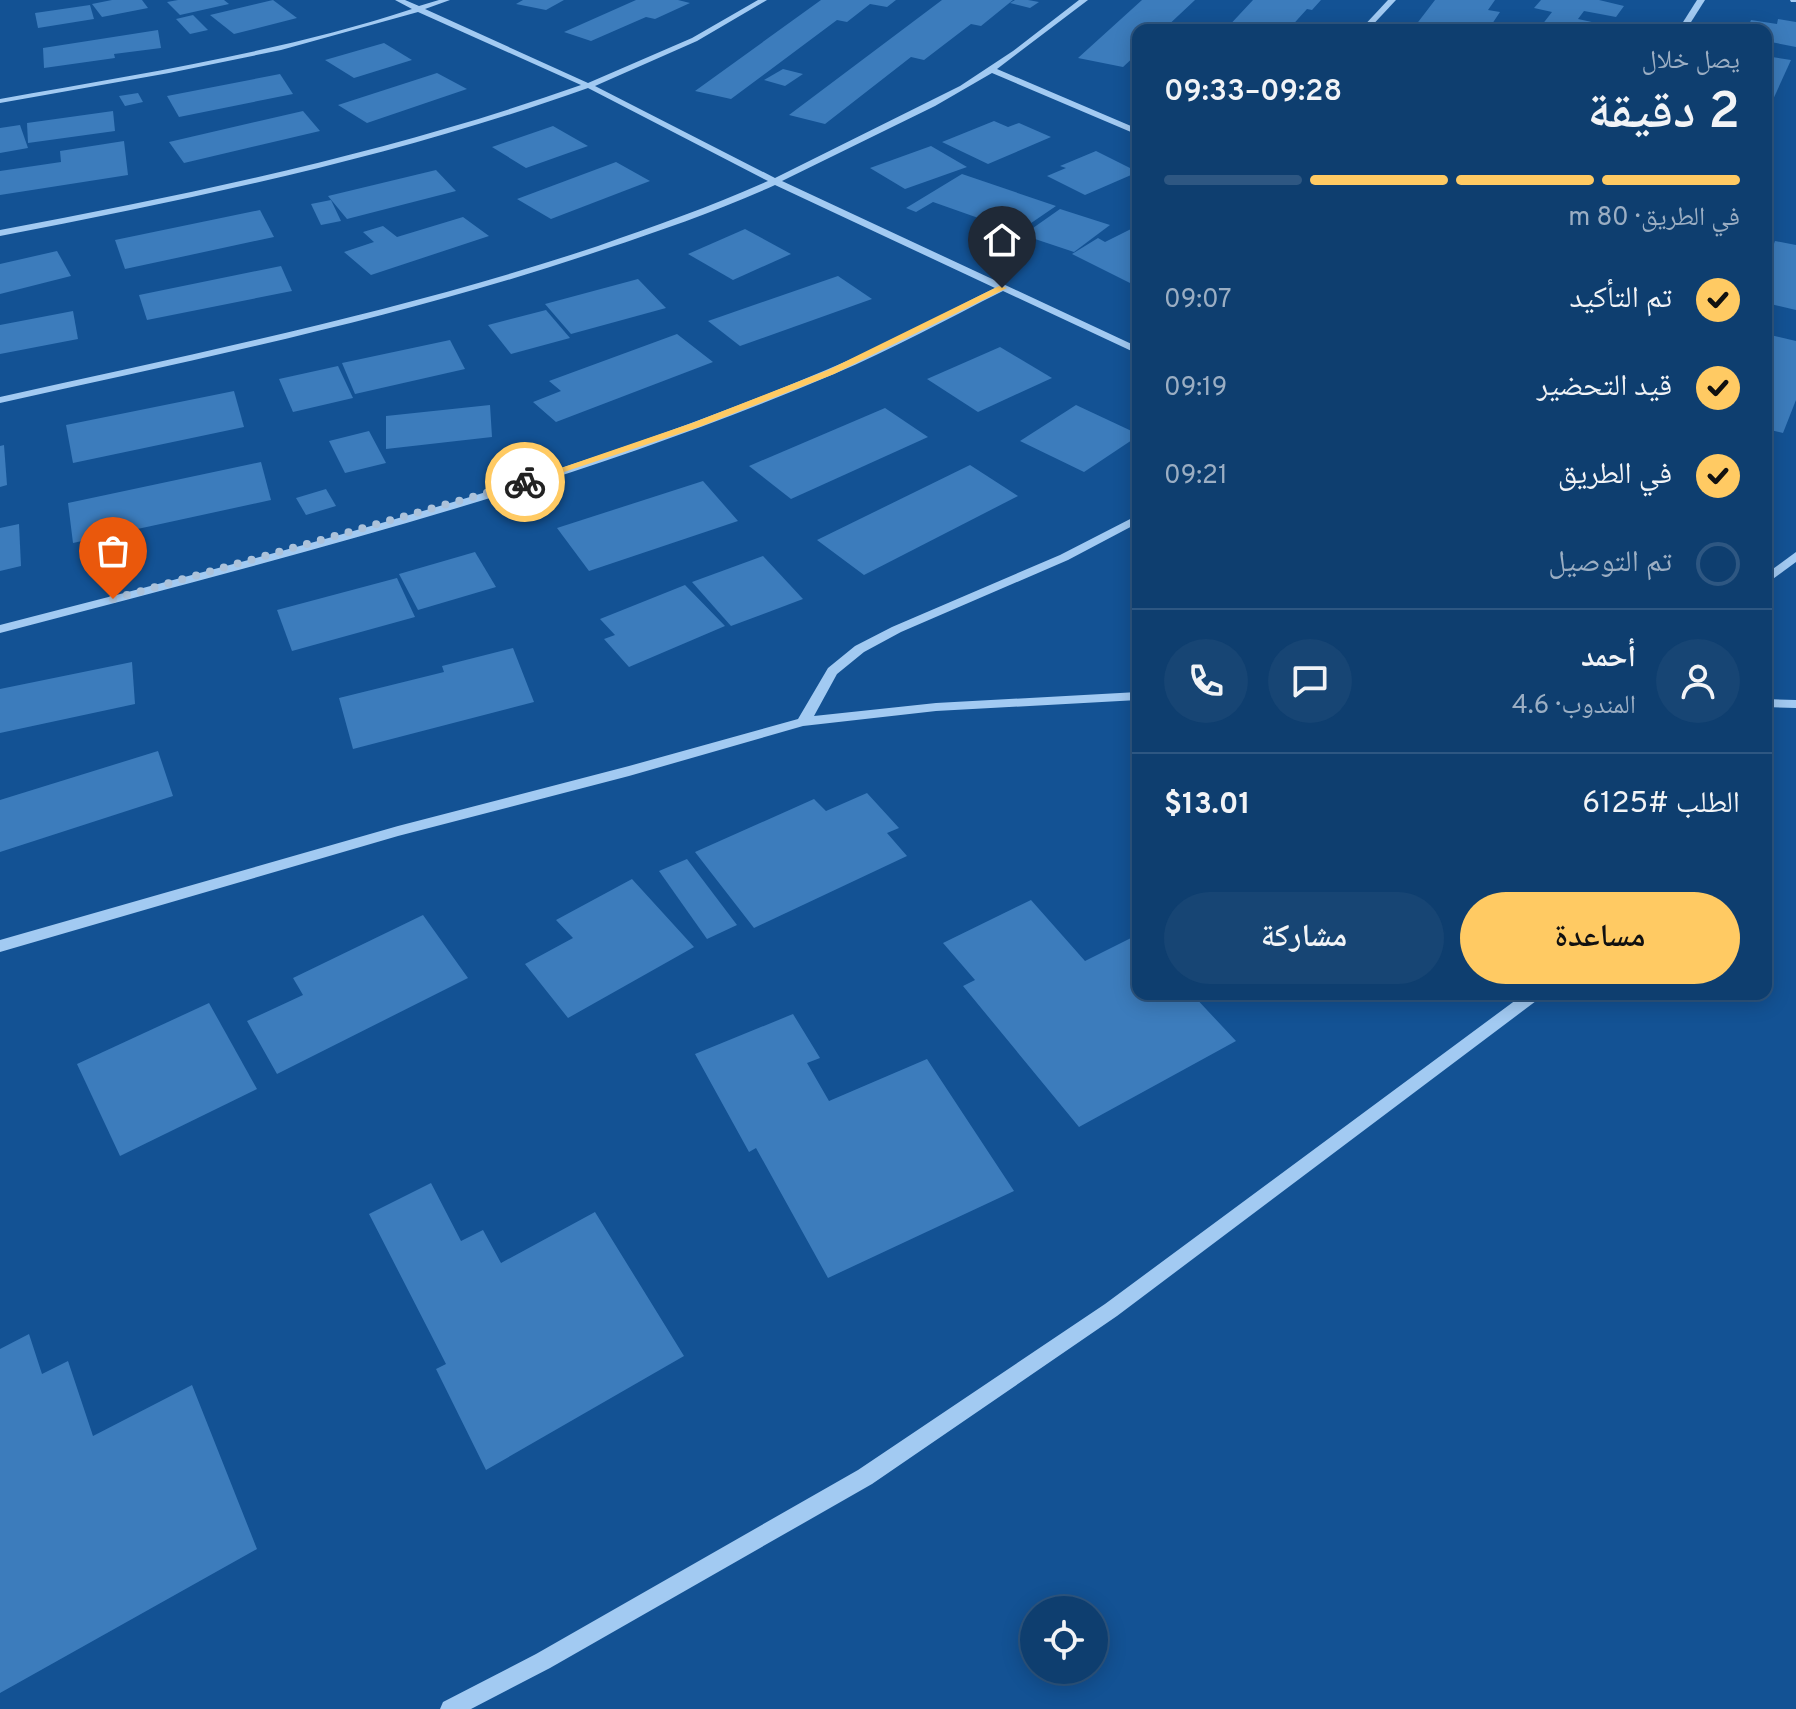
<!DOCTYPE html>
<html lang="ar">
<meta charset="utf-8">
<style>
body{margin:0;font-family:Overpass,"Noto Naskh Arabic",sans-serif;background:#174574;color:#f1f3f6;direction:rtl;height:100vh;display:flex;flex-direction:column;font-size:30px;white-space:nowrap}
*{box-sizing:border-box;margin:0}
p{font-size:26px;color:#9baec3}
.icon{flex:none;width:44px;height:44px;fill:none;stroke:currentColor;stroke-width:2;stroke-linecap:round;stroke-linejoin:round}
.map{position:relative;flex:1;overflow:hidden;direction:ltr}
.details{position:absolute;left:1132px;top:24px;width:640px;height:976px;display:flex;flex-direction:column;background:#0e3e6f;border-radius:16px;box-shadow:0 4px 20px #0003,0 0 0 2px #2e5782;direction:rtl}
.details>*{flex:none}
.buttons{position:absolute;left:1020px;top:1596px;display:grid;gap:16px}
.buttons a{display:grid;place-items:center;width:88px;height:88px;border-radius:50%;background:#0e3e6f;box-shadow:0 4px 20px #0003,0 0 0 2px #2e5782;font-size:40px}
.pin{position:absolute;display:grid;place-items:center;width:68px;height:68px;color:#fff;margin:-82px -34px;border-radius:50% 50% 50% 0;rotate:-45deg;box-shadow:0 0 8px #0007}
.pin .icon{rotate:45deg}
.courier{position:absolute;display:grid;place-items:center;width:80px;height:80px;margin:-40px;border:6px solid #ffca63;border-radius:50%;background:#fff;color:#222;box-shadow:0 2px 10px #0007}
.headline em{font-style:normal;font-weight:600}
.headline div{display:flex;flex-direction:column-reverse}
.headline{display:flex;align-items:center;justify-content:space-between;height:136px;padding:0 32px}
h1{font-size:52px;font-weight:600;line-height:60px}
.bar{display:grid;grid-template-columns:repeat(4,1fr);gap:12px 8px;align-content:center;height:96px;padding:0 32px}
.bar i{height:10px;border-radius:6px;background:#2e5782}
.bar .active{background:#ffca63}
.bar p{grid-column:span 4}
.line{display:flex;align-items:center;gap:20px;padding:0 32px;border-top:2px solid #2e5782}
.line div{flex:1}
.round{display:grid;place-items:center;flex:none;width:84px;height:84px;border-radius:42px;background:#174574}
ol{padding:0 32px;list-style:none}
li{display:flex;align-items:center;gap:24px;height:88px}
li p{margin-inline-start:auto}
li .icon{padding:8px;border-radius:50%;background:#ffca63;color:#111;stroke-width:4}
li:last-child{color:#9baec3}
li i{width:44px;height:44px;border:4px solid #2e5782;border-radius:50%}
.action{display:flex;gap:16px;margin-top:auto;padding:16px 32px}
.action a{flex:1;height:92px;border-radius:48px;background:#ffca63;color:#111;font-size:32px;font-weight:600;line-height:92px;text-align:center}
.action a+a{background:#174574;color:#f1f3f6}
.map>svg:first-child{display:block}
.building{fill:#3c7cbc}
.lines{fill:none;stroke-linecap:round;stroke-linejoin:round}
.minor{fill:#a2caf2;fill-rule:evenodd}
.route{fill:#ffca63}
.done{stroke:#acc2da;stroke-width:8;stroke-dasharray:0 14.4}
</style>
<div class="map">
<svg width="1796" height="1709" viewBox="0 0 1796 1709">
<rect width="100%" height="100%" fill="#135294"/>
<!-- building -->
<g class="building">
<path d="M112 0H142L148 8 102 17 92 4Z"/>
<path d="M178 0H224L229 4 180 15 167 2Z"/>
<path d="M273 0 297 18 234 34 210 15Z"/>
<path d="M523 0H564L546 10 516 4Z"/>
<path d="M636 0H678L690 3 655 19 646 17 591 41 564 32Z"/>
<path d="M821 0H896L887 7 870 4 847 22 837 20 731 99 695 91Z"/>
<path d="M942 0H1013L981 26 971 24 924 60 911 57 825 124 789 115Z"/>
<path d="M1015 0H1028L1039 2 1030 8 1010 3Z"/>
<path d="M1142 0H1195L1163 30H1138V53L1123 67 1078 58Z"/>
<path d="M1253 0H1321L1312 10 1307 9 1288 30H1225Z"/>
<path d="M1435 0H1495L1488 10 1500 12 1488 30H1412Z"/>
<path d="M1541 0H1599L1624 6 1616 17 1584 11 1578 19 1601 24 1596 30H1538L1552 12 1534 8Z"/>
<path d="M90 5 94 19 38 28 35 13Z"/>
<path d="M193 15 208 30 190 34 176 19Z"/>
<path d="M1778 19 1796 22V47L1766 41V30H1747L1751 20 1777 24Z"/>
<path d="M158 30 161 48 114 54 115 58 44 68 43 48Z"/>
<path d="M384 43 412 60 354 78 325 60Z"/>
<path d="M1766 56 1791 60 1766 115Z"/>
<path d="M783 69 803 74 785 86 764 80Z"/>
<path d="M437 73 467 89 367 123 338 105Z"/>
<path d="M280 74 293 94 179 117 167 96Z"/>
<path d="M138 93 143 102 125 106 119 96Z"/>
<path d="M113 111 115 131 28 143 27 123Z"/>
<path d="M303 111 320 131 184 163 169 142Z"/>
<path d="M994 121 1008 127 1019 123 1051 137 988 164 942 142Z"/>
<path d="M20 125 28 148 0 153V128Z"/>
<path d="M553 126 588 146 526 168 492 147Z"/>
<path d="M124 141 128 175 0 195V171L61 162 60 151Z"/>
<path d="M931 146 967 167 905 189 870 168Z"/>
<path d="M1096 151 1138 172 1085 195 1047 176 1066 168 1060 166Z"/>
<path d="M616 162 650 181 551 219 517 199Z"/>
<path d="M436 170 456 191 347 219 328 196Z"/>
<path d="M962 174 1056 206 1018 232 933 202 916 212 906 208Z"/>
<path d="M331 200 341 221 321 225 311 204Z"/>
<path d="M1060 209 1110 225 1074 252 1023 235Z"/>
<path d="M260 210 274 237 125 269 115 240Z"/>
<path d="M463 217 489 236 371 275 344 252 374 242 363 232 383 226 397 237Z"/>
<path d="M1133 228 1138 231V287L1072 254 1098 238 1105 242Z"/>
<path d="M745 229 791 254 733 280 688 254Z"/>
<path d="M1012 239 1029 248 1009 256 993 246Z"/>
<path d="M1775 241 1796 245V310L1766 303V266Z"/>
<path d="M57 251 71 276 0 294V264Z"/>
<path d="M281 266 292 291 147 320 139 295Z"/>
<path d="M838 276 872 299 740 346 708 321Z"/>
<path d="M638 279 666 308 571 334 545 304Z"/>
<path d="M546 310 570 338 511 354 488 325Z"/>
<path d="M73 311 78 339 0 354V325Z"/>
<path d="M677 334 713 362 556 422 533 402 561 391 549 381Z"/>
<path d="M1766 334 1796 341V400L1783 433 1766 429Z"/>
<path d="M450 340 465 369 355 394 342 363Z"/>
<path d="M1000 347 1052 378 978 412 927 379Z"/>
<path d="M338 366 353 398 293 412 279 379Z"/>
<path d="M234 391 244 427 73 463 66 425Z"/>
<path d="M490 405 492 437 386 449V416Z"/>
<path d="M1076 405 1138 434V436L1084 472 1020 441Z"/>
<path d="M885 408 928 437 791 499 749 466Z"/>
<path d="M369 431 386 463 345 473 329 441Z"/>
<path d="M4 445 7 485 0 487V446Z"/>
<path d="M261 462 271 500 73 543 68 503Z"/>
<path d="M970 465 1018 496 864 575 817 540Z"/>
<path d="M703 481 738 521 589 571 557 528Z"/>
<path d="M326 489 336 506 306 515 296 498Z"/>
<path d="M19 524 21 566 0 571V528Z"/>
<path d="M475 552 496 587 418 610 399 574Z"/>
<path d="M763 556 803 599 731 626 692 582Z"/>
<path d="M397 578 415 617 292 651 277 610Z"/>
<path d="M685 585 725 626 629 667 604 639 615 635 600 619Z"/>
<path d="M513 648 534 702 353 749 339 698 444 672 442 666Z"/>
<path d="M132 662 135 704 0 733V689Z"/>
<path d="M158 751 173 796 0 852V800Z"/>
<path d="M867 793 899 828 887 833 907 856 754 928 695 852 814 799 826 811Z"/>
<path d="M687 859 737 925 707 939 659 871Z"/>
<path d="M632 879 694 947 568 1018 525 964 573 938 556 920Z"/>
<path d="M1031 900 1085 961 1137 935 1138 994H1192L1236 1041 1079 1127 963 986 975 980 943 943Z"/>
<path d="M423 915 468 978 277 1074 247 1021 303 995 293 978Z"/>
<path d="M209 1003 257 1089 120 1156 77 1064Z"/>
<path d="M793 1014 820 1058 807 1063 829 1101 927 1059 1014 1191 828 1278 756 1148 749 1152 695 1054Z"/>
<path d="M431 1183 461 1241 483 1230 501 1263 595 1212 684 1356 486 1470 436 1369 446 1364 369 1214Z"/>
<path d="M29 1334 42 1374 68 1361 93 1436 192 1385 257 1549 0 1693V1349Z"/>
</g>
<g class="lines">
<!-- minor -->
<g class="minor">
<path d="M395 0H405L419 6 439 0H450L425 9 588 83 692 38 758 0H767L697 41 595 86 775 178 960 86 1013 51 1079 0H1088L997 69 1138 129V135L992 73 935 106 782 181 1138 347V354L1003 291C947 319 891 350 834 374 566 488 281 559 0 633V625C278 553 561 482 826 370 884 346 939 316 995 288L775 185C720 210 662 230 605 249 408 316 203 358 0 403V397C201 352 403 311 598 246 655 226 713 206 768 181L588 88C397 156 198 198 0 236V230C196 193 392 152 581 85L418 12 281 50 169 73 0 103V99C138 74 278 53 412 9Z"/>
<path d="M1388 0H1396L1368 30H1360Z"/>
<path d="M1697 0H1705L1686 30H1678Z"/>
<path d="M1790 0H1796V2H1791Z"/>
<path d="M1138 515V523L1068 560 901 632 864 652 837 674 814 716 936 703 1138 692V700L936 711 803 726 629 776 398 836 0 952V940L398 826 629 766 798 719 828 668 855 646 892 627 1060 555Z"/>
<path d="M1796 552V562L1766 584V574Z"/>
<path d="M1766 699 1796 700V708L1766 707Z"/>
<path d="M1524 994H1543L1540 998 1117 1316 872 1484 550 1668 471 1709H440L443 1702 536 1654 858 1470 1105 1304Z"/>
</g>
</g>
<!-- route -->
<path class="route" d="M999 286 1007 288 834 374 699 427 528 484 520 482 692 423 828 370Z"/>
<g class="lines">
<!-- done -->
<path class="done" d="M113 599 525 482"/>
</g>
</svg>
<div class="buttons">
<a><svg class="icon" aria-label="locate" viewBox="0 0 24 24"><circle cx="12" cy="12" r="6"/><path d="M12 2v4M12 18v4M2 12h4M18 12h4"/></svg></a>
</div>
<div class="pin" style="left:113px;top:599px;background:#ea580c"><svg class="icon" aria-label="bag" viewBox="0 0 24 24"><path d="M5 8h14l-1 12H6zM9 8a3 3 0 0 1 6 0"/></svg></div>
<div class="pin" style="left:1002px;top:288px;background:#1f2937"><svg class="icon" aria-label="home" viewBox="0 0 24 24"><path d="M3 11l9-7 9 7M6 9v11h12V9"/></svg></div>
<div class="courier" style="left:525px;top:482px"><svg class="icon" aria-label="bike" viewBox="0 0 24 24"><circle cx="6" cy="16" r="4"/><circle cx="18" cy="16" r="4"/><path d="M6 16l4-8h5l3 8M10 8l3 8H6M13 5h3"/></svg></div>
<section class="details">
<div class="headline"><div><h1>2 دقيقة</h1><p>يصل خلال</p></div><em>09:28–09:33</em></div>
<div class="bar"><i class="active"></i><i class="active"></i><i class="active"></i><i></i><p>في الطريق · 80 m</p></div>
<ol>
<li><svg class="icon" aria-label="check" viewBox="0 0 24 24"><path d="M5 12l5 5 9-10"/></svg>تم التأكيد<p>09:07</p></li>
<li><svg class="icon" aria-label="check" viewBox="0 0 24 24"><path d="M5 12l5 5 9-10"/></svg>قيد التحضير<p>09:19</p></li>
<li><svg class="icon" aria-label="check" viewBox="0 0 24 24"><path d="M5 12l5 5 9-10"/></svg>في الطريق<p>09:21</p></li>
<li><i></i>تم التوصيل</li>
</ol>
<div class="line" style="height:144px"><a class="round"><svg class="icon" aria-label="person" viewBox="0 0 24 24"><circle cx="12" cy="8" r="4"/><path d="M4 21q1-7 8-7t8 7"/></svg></a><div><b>أحمد</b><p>المندوب · 4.6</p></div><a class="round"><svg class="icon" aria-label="chat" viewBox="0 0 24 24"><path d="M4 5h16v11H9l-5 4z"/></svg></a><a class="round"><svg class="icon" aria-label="phone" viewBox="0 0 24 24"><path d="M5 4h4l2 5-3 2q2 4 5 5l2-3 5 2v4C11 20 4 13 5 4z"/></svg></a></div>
<div class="line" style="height:104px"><div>الطلب #6125</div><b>$13.01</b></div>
<div class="action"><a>مساعدة</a><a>مشاركة</a></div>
</section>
</div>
